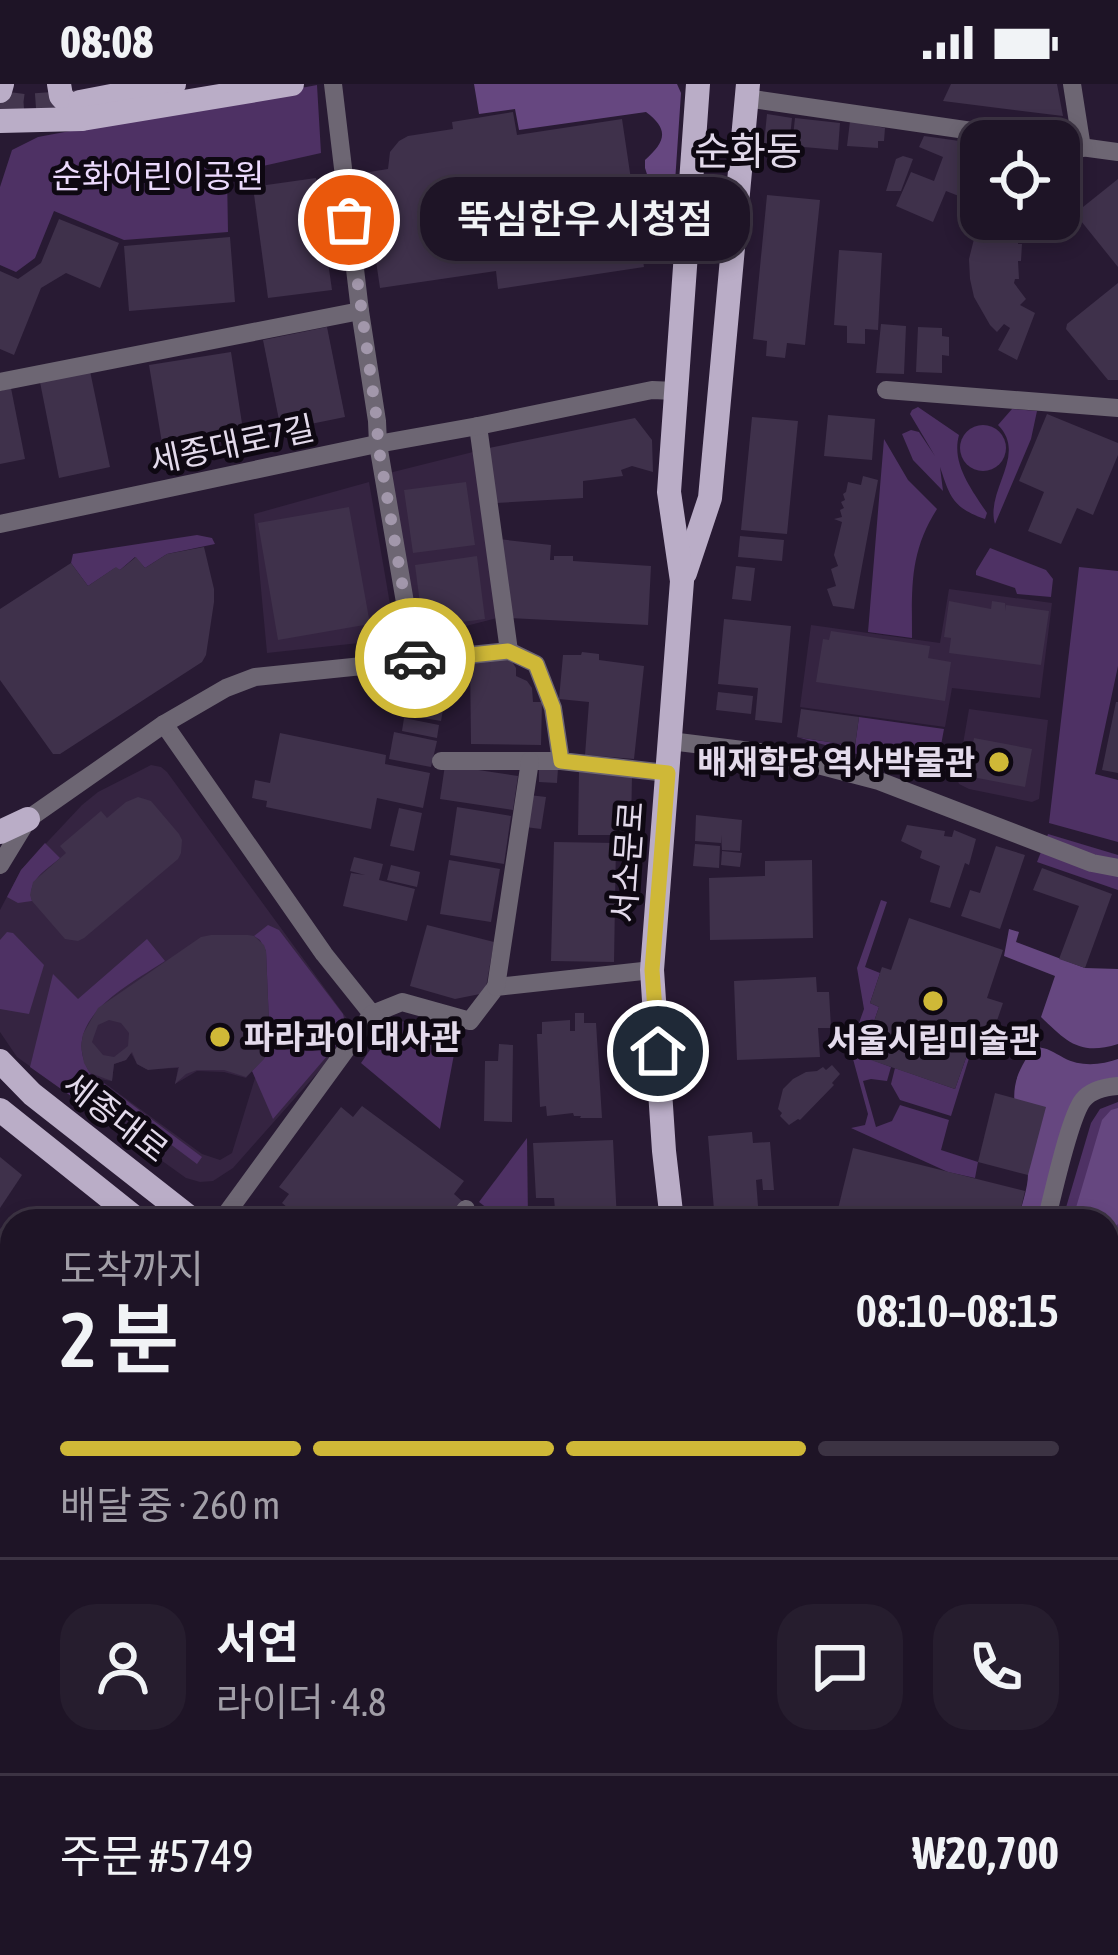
<!DOCTYPE html>
<html lang="ko">
<meta charset="utf-8">
<style>
body{margin:0;font-family:"Asap Condensed","Noto Sans KR",sans-serif;background:#261d2e;color:#f1f3f6;height:100vh;display:flex;flex-direction:column;font-size:45px;white-space:nowrap}
*{box-sizing:border-box;margin:0}
p{font-size:39px;color:#a19ea7}
.icon{flex:none;width:66px;height:66px;fill:none;stroke:currentColor;stroke-width:2;stroke-linecap:round;stroke-linejoin:round}
.map{position:relative;flex:1;overflow:hidden}
.side{position:absolute;left:0px;top:1125px;width:1119px;height:747px;display:flex;flex-direction:column;background:#1e1426;border-radius:36px 36px 0 0;box-shadow:0 6px 18px #0003,0 0 0 3px #3c3343}
.side>*{flex:none}
.tools{position:absolute;left:960px;top:36px;display:grid;gap:24px}
.tools a{display:grid;place-items:center;width:120px;height:120px;border-radius:24px;background:#1e1426;box-shadow:0 6px 18px #0003,0 0 0 3px #3c3343;font-size:60px}
.pin{position:absolute;display:grid;place-items:center;width:102px;height:102px;color:#fff;margin:-51px;border:6px solid #fff;border-radius:50%;box-shadow:0 3px 12px #0007}
.courier{position:absolute;display:grid;place-items:center;width:120px;height:120px;margin:-60px;border:9px solid #cfb837;border-radius:50%;background:#fff;color:#222;box-shadow:0 3px 15px #0007}
.bubble{position:absolute;height:84px;border-radius:36px;background:#1e1426;box-shadow:0 6px 18px #0003,0 0 0 3px #3c3343;font-size:39px;font-weight:600;line-height:84px;text-align:center}
.summary em{font-style:normal;font-weight:600}
.summary div{display:flex;flex-direction:column-reverse}
.summary{display:flex;align-items:center;justify-content:space-between;height:204px;padding:0 60px}
h1{font-size:78px;font-weight:600;line-height:90px}
.bar{display:grid;grid-template-columns:repeat(4,1fr);gap:18px 12px;align-content:center;height:144px;padding:0 60px}
.bar i{height:15px;border-radius:9px;background:#3c3343}
.bar .current{background:#cfb837}
.bar p{grid-column:span 4}
.line{display:flex;align-items:center;gap:30px;padding:0 60px;border-top:3px solid #3c3343}
.line div{flex:1}
.round{display:grid;place-items:center;flex:none;width:126px;height:126px;border-radius:36px;background:#261d2e}
.status{display:flex;justify-content:space-between;align-items:center;height:84px;padding:0 60px;background:#1e1426;direction:ltr}
.status svg{height:33px;fill:currentColor}
.map>svg:first-child{display:block}
.built{fill:#352441;fill-rule:evenodd}
.green{fill:#4e3164}
.forest{fill:#664780}
.building{fill:#3f314b;fill-rule:evenodd}
.lines{fill:none;stroke-linecap:round;stroke-linejoin:round}
.minor-tunnel{stroke:#44374f;stroke-width:18;stroke-dasharray:18 9;stroke-linecap:butt}
.major-tunnel{stroke:#44374f;stroke-width:24;stroke-dasharray:24 12;stroke-linecap:butt}
.minor{stroke:#6d6673;stroke-width:18}
.major{stroke:#baadc7;stroke-width:24}
.done{stroke:#a297ab;stroke-width:12;stroke-dasharray:0 21.6}
.route{stroke:#cfb837;stroke-width:15}
.poi-dot{fill:#cfb837;stroke:#0e0812;stroke-width:4.5}
.labels{text-anchor:middle;dominant-baseline:central;stroke-width:10;stroke-linejoin:round;paint-order:stroke}
.park-label{font-size:33px;fill:#ecdafd;stroke:#0e0812}
.street-label{font-size:33px;fill:#e3daeb;stroke:#0e0812}
.poi-label{font-size:33px;font-weight:bold;fill:#e3daeb;stroke:#0e0812;text-anchor:end}
.quarter-label{font-size:39px;fill:#e3daeb;stroke:#0e0812}
</style>
<div class="status"><b>08:08</b><svg viewBox="0 0 49 12"><path d="M0 12V9h3v3zM5 12V6h3v6zM10 12V3h3v9zM15 12V0h3v12zM26 1h20v11H26zM47 4h2v5h-2z"/></svg></div>
<div class="map">
<svg width="1118" height="1871" viewBox="0 0 1118 1871">
<rect width="100%" height="100%" fill="#281a33"/>
<!-- built -->
<g class="built">
<path d="M477 367 497 534 416 555 385 390Z"/>
<path d="M369 398 396 555 267 569 254 430Z"/>
<path d="M949 505 1052 519 1040 614 952 604 945 643 800 623 811 541 940 559Z"/>
<path d="M969 625 1048 636 1039 715 1032 718 969 705 959 700 957 695Z"/>
<path d="M151 681 161 683 167 688 348 936V948L344 959 233 1084 213 1097 200 1098 186 1094 17 973 0 948V826L21 786 82 721 98 708ZM131 969 137 980 146 985 178 984 175 1000 197 987 224 988 246 994 252 987 256 991 232 1069 220 1076 202 1070 99 995 112 997 114 980 126 976Z"/>
</g>
<!-- green -->
<g class="green">
<path d="M317 1 321 69 227 90 228 148 124 156 54 127 35 174 16 188 0 181V103L12 66 38 53Z"/>
<path d="M918 323 959 351C951 380 972 406 987 429L985 435C953 424 950 413 940 383L943 407 913 376 902 350 911 346 919 348 935 372 910 330 912 326Z"/>
<path d="M1012 325 1037 327 1031 355 995 440C985 406 1028 371 998 341Z"/>
<circle cx="983" cy="364" r="23"/>
<path d="M884 355 908 396 937 425C909 469 912 504 912 554L868 548Z"/>
<path d="M197 451 212 454 215 460 167 470 145 484 135 473 120 486 115 484 88 502 71 479 73 470Z"/>
<path d="M990 464 1046 486 1053 495 1051 513 1017 510 1015 504 976 491V487Z"/>
<path d="M1079 483 1118 487V582L1095 690 1118 696V758L1049 739Z"/>
<path d="M859 633 944 645 936 688 930 691 797 653 855 662Z"/>
<path d="M1048 750 1118 771V806L1037 778Z"/>
<path d="M45 759 60 774C45 787 27 796 32 817L18 819 7 813 21 786Z"/>
<path d="M881 816 887 818 865 883 880 889 870 919 879 923 862 972 891 983 887 997 871 995 863 997 876 1043 892 1037 900 1021 949 1036 941 1066 978 1078 975 1094 948 1088 851 1044 865 1041 868 1030 850 964 864 925 857 884Z"/>
<path d="M268 841 279 846 343 930 345 939 340 957 273 1035 252 987 268 970 270 963 266 867 260 856 254 852Z"/>
<path d="M7 848 13 849 44 881 29 930 0 925V856Z"/>
<path d="M147 855 165 877C129 901 57 936 90 989L202 1073 197 1080 110 1015 113 1009 78 1017 30 983 53 890 78 915Z"/>
<path d="M391 935 458 949 440 1045 361 979Z"/>
<path d="M973 954 975 955 951 1032 900 1016 891 1000 895 984 955 1005Z"/>
<path d="M1118 1018V1674L1107 1670V1137H1062L1091 1039 1100 1025Z"/>
<path d="M527 1054 528 1137H504L479 1118Z"/>
<path d="M852 1860H1093L1097 1871H849Z"/>
</g>
<!-- forest -->
<g class="forest">
<path d="M474 0H677L681 9 674 113 655 115 645 84V76C665 58 670 46 646 28L519 46 515 25 479 30Z"/>
<path d="M1009 845 1019 848 1016 858 1085 884 1118 885V960C1080 972 1067 958 1041 933L1055 892 1004 872Z"/>
<path d="M1035 963C1049 964 1053 968 1064 974 1080 983 1102 981 1118 975V995L1067 1035 1037 1137H1018C1021 1122 1028 1105 1028 1090 1026 1039 994 1012 1035 963Z"/>
<path d="M1118 1024V1140L1107 1149V1137H1072L1102 1036 1111 1026Z"/>
<path d="M1115 1526 1118 1528V1669L1107 1665 1109 1531Z"/>
</g>
<!-- building -->
<g class="building">
<path d="M951 0H1057L1063 32 943 17Z"/>
<path d="M513 28 517 51 622 35 644 183 498 205 496 187 380 204 363 89 388 85 390 68 399 57 408 52 453 45 452 38Z"/>
<path d="M767 30 792 34 789 62 764 60Z"/>
<path d="M795 34 840 39 838 66 792 62Z"/>
<path d="M850 37 885 44 884 57H878V64L847 62Z"/>
<path d="M924 52 981 60V86L969 116 946 107 933 138 896 122 911 88 934 97 943 73 919 63Z"/>
<path d="M903 72 913 75 901 107H886L896 75Z"/>
<path d="M316 94 332 206 268 214 253 103Z"/>
<path d="M1118 95V183L1077 132 1078 127Z"/>
<path d="M767 111 820 116 805 261 787 259 785 274 766 272 767 257 753 255Z"/>
<path d="M59 135 119 159 100 204 66 189 41 204 14 271 0 265V187L18 195 41 179Z"/>
<path d="M985 135H1023L1031 149 1018 157V160H1022L1021 177H1018L1019 195H1015L1014 199 1026 215 1020 221 1035 229 1017 276 998 266 1010 244 1004 240 997 248 990 241 974 213 970 195 969 175 974 155Z"/>
<path d="M230 153 235 218 129 227 124 162Z"/>
<path d="M839 166 882 169 878 246 865 245V260L847 259V242L834 241Z"/>
<path d="M1118 199V296H1108L1066 245 1067 240Z"/>
<path d="M881 240 906 242 904 290 876 289Z"/>
<path d="M327 243 345 333 281 346 263 256Z"/>
<path d="M918 243 942 244V252L949 253V272L942 271V289L916 288Z"/>
<path d="M231 268 243 346 162 359 149 281Z"/>
<path d="M90 287 110 383 59 394 40 298Z"/>
<path d="M11 304 25 375 0 380V307Z"/>
<path d="M1047 330 1118 359V371L1093 431 1077 424 1061 460 1028 447 1044 408 1019 397Z"/>
<path d="M828 331 875 335 872 376 824 372Z"/>
<path d="M752 333 798 337 787 450 741 446Z"/>
<path d="M635 334 652 356 653 388 632 382 621 386 623 392 583 397V414L496 419 484 365Z"/>
<path d="M863 392 878 396 854 525 833 522 827 505 836 502 831 485 838 482 834 471 842 438 834 435 842 433 840 426 844 424 841 418 845 416 843 410 846 408 848 398 861 401Z"/>
<path d="M466 398 475 461 413 469 404 406Z"/>
<path d="M349 423 370 540 278 556 258 439Z"/>
<path d="M740 452 784 456 782 477 738 473Z"/>
<path d="M498 455 551 461 550 476H554V472H573V477L651 482 648 541 509 534Z"/>
<path d="M204 463 214 505V518L206 571 202 578 60 670H53L0 596V525L71 479 88 502 116 483 120 486 136 473 145 484 167 470Z"/>
<path d="M477 472 485 535 423 543 415 481Z"/>
<path d="M736 482 755 484 751 517 732 515Z"/>
<path d="M949 517 991 525 992 517 1005 519 1006 527V521L1049 527 1041 581 949 569 951 554 944 553Z"/>
<path d="M724 535 791 542 782 639 755 636 758 604 718 600Z"/>
<path d="M831 547 930 562 928 574 951 578 945 617 816 598 823 555 829 556Z"/>
<path d="M582 568 599 570V576L644 582 634 675 585 671 589 618 559 615 563 571H581Z"/>
<path d="M470 574 511 576 516 584V592L527 597 532 604 533 618H542L541 661 471 660Z"/>
<path d="M441 578 449 585 448 613 405 611 407 583Z"/>
<path d="M718 608 753 612 751 630 716 626Z"/>
<path d="M410 614 444 620 441 637 407 631Z"/>
<path d="M1116 618H1118V689L1102 686Z"/>
<path d="M801 625 859 633 855 662 797 653Z"/>
<path d="M404 634 439 641 437 654 402 647Z"/>
<path d="M394 648 437 657 431 683 389 675Z"/>
<path d="M280 649 386 671 385 680 430 689 423 724 377 714 371 745 266 723 267 717 252 714 255 696 270 699Z"/>
<path d="M974 654 1032 665 1025 703 967 692Z"/>
<path d="M445 681 518 692 513 726 440 715Z"/>
<path d="M539 682 558 684 557 699 539 698Z"/>
<path d="M579 688 632 689 631 751H578Z"/>
<path d="M529 711 546 713 541 745 525 743Z"/>
<path d="M138 713 151 717 179 750 182 756 181 769 178 775 84 854 78 857 65 855 32 817 30 811 33 798 66 769 60 762 101 727 107 734 126 718Z"/>
<path d="M457 723 511 732 504 780 450 771Z"/>
<path d="M399 724 422 729 414 767 390 762Z"/>
<path d="M696 731 742 736 740 767 722 766 721 751V759L695 757Z"/>
<path d="M907 741 945 747 944 752 952 753 954 746 976 755 969 781 965 779 950 824 930 818 940 782 920 774 922 767 901 757Z"/>
<path d="M554 758 616 759 614 878 551 877Z"/>
<path d="M695 760 720 762 719 784 693 782Z"/>
<path d="M996 762 1025 771 1000 845 961 832 970 806 980 809Z"/>
<path d="M722 767 742 769 740 783 721 781Z"/>
<path d="M354 773 383 780 379 796 415 805 407 837 343 822 351 789 365 791 350 787Z"/>
<path d="M449 776 500 785 491 838 440 830Z"/>
<path d="M812 776 813 854 710 856 709 794 765 792V777Z"/>
<path d="M391 781 420 788 417 803 387 796Z"/>
<path d="M1042 784 1112 810 1085 884 1059 875 1079 822 1033 806Z"/>
<path d="M909 834 1003 866 987 914 1003 919 989 960 973 954 955 1005 862 973 879 923 870 919 882 883 891 886Z"/>
<path d="M427 841 494 858 485 909 455 915 410 902Z"/>
<path d="M211 851H248L254 852 264 861 266 867 270 963 264 975 246 993 224 986H197L186 990 175 1000 179 983 148 986 137 980 132 968 126 976 114 980 112 997 90 989 84 979 81 962 83 950 98 924 201 853ZM109 936 121 939 129 949 128 962 114 973 103 971 92 958 98 941Z"/>
<path d="M816 893 817 908H829L831 944H818L820 973 737 976 734 897Z"/>
<path d="M575 929H584V939H596L602 1034H580L581 1032H574L573 1029 547 1032 546 1022 540 1023 537 950H542V938L570 936V947H575Z"/>
<path d="M499 960 513 961 512 1038 484 1037 485 977H498Z"/>
<path d="M832 981 840 990 832 999 834 1001 800 1036 798 1035 789 1041 780 1032 782 1029 778 1025 783 1005 793 995 806 988 817 987 823 983 826 986Z"/>
<path d="M995 1009 1046 1023 1028 1091 978 1078Z"/>
<path d="M362 1022 464 1097 454 1110 463 1118 447 1137H304L282 1119 289 1110 279 1103 341 1023 353 1033Z"/>
<path d="M752 1048 753 1059 770 1058 774 1106H763L762 1095 756 1096 758 1122 714 1126 708 1052Z"/>
<path d="M613 1056 617 1137H556L554 1114H536L533 1059Z"/>
<path d="M853 1064 1025 1107 1018 1137H835Z"/>
<path d="M0 1073 22 1091 0 1124Z"/>
<path d="M22 1125 33 1137H12V1193L0 1180V1145Z"/>
<path d="M769 1130V1137H722V1134Z"/>
<path d="M12 1242V1324L6 1341 0 1339V1243Z"/>
<path d="M1107 1244 1115 1249 1109 1258 1118 1264V1286L1107 1279Z"/>
<path d="M8 1347 12 1349V1389L0 1385V1371Z"/>
<path d="M0 1410 10 1412 2 1450H0Z"/>
<path d="M4 1470 12 1473 10 1514 0 1511V1487Z"/>
<path d="M0 1555 12 1556V1580L0 1578Z"/>
<path d="M9 1686 12 1688V1725L0 1719V1703Z"/>
<path d="M284 1860H366V1864L406 1868V1871H277Z"/>
<path d="M537 1860H639L635 1871H536Z"/>
<path d="M695 1860H757L752 1871H691Z"/>
</g>
<g class="lines">
<!-- minor-tunnel -->
<path class="minor-tunnel" d="M1017 1860 1021 1871"/>
<!-- major-tunnel -->
<path class="major-tunnel" d="M0 19 23 22 80 18"/>
<!-- minor -->
<g class="minor">
<path d="M333 0 360 227 377 337 378 360 415 577"/>
<path d="M1072 0 1082 64"/>
<path d="M746 14 1041 57"/>
<path d="M1059 60 1118 68"/>
<path d="M0 298 360 227"/>
<path d="M886 306 1118 324"/>
<path d="M478 342 509 567"/>
<path d="M0 440 372 361 478 342 652 306 676 307"/>
<path d="M164 640 324 870 372 930 402 918 470 937 496 903 652 886"/>
<path d="M670 657 776 670 879 697 1092 779 1118 784"/>
<path d="M441 677H561"/>
<path d="M0 781 28 735 164 640 226 604 255 593 509 567 536 580 553 624 561 677 667 689"/>
<path d="M496 903 530 677"/>
<path d="M221 1137 372 930"/>
<path d="M457 1137 466 1125"/>
<path d="M1046 1137C1053 1111 1069 1034 1083 1016 1091 1006 1106 1003 1118 1002"/>
<path d="M0 1399 12 1402"/>
<path d="M0 1590 12 1591"/>
<path d="M0 1745 12 1751"/>
<path d="M488 1871 490 1860"/>
<path d="M661 1871 666 1860"/>
</g>
<!-- major -->
<g class="major">
<path d="M59 0 61 12 82 35"/>
<path d="M0 7 2 0"/>
<path d="M80 18 174 0"/>
<path d="M0 37 82 35 292 0"/>
<path d="M685 489 710 414 748 0"/>
<path d="M0 748 28 735"/>
<path d="M0 977 32 1010 194 1137"/>
<path d="M0 1026 139 1137"/>
<path d="M672 1137 664 1067 652 886 682 497 669 408 698 0"/>
<path d="M1107 1735 1118 1740"/>
<path d="M1107 1763 1118 1767"/>
<path d="M802 1871 807 1860"/>
</g>
</g>
<g class="lines">
<!-- done -->
<path class="done" d="M349 136 377 337 378 360 415 574"/>
<!-- route -->
<path class="route" d="M415 574V577L508 567 536 580 553 624 561 677 668 689 652 886 658 967"/>
</g>
<!-- markers -->
<g class="poi-dot">
<circle cx="999" cy="678" r="12"/>
<circle cx="933" cy="917" r="12"/>
<circle cx="220" cy="953" r="12"/>
</g>
<g class="labels">
<!-- park labels -->
<g class="park-label">
<text x="158" y="92">순화어린이공원</text>
</g>
<!-- street labels -->
<g class="street-label">
<text transform="translate(232 360) rotate(-12)">세종대로7길</text>
<text transform="translate(627 778) rotate(-86)">서소문로</text>
<text transform="translate(116 1033) rotate(38)">세종대로</text>
</g>
<!-- poi labels -->
<g class="poi-label">
<text x="975" y="678">배재학당 역사박물관</text>
<text x="244" y="953" text-anchor="start">파라과이 대사관</text>
<text x="933" y="956" text-anchor="middle">서울시립미술관</text>
</g>
<!-- quarter labels -->
<g class="quarter-label">
<text x="748" y="67">순화동</text>
</g>
</g>
</svg>
<div class="tools">
<a><svg class="icon" aria-label="locate" viewBox="0 0 24 24"><circle cx="12" cy="12" r="6"/><path d="M12 2v4M12 18v4M2 12h4M18 12h4"/></svg></a>
</div>
<div class="pin" style="left:349px;top:136px;background:#ea580c"><svg class="icon" aria-label="bag" viewBox="0 0 24 24"><path d="M5 8h14l-1 12H6zM9 8a3 3 0 0 1 6 0"/></svg></div>
<div class="pin" style="left:658px;top:967px;background:#1f2937"><svg class="icon" aria-label="home" viewBox="0 0 24 24"><path d="M3 11l9-7 9 7M6 9v11h12V9"/></svg></div>
<div class="courier" style="left:415px;top:574px"><svg class="icon" aria-label="car" viewBox="0 0 24 24"><path d="M5 17H2v-5l4-1 3-4h7l3 4 3 1v5h-3M9 17h6M6 11h13"/><circle cx="7" cy="17" r="2"/><circle cx="17" cy="17" r="2"/></svg></div>
<div class="bubble" style="left:420px;top:93px;width:330px">뚝심한우 시청점</div>
<section class="side">
<div class="summary"><div><h1>2 분</h1><p>도착까지</p></div><em>08:10–08:15</em></div>
<div class="bar"><i class="current"></i><i class="current"></i><i class="current"></i><i></i><p>배달 중 · 260 m</p></div>
<div class="line" style="height:216px"><a class="round"><svg class="icon" aria-label="person" viewBox="0 0 24 24"><circle cx="12" cy="8" r="4"/><path d="M4 21q1-7 8-7t8 7"/></svg></a><div><b>서연</b><p>라이더 · 4.8</p></div><a class="round"><svg class="icon" aria-label="chat" viewBox="0 0 24 24"><path d="M4 5h16v11H9l-5 4z"/></svg></a><a class="round"><svg class="icon" aria-label="phone" viewBox="0 0 24 24"><path d="M5 4h4l2 5-3 2q2 4 5 5l2-3 5 2v4C11 20 4 13 5 4z"/></svg></a></div>
<div class="line" style="height:156px"><div>주문 #5749</div><b>₩20,700</b></div>
</section>
</div>
